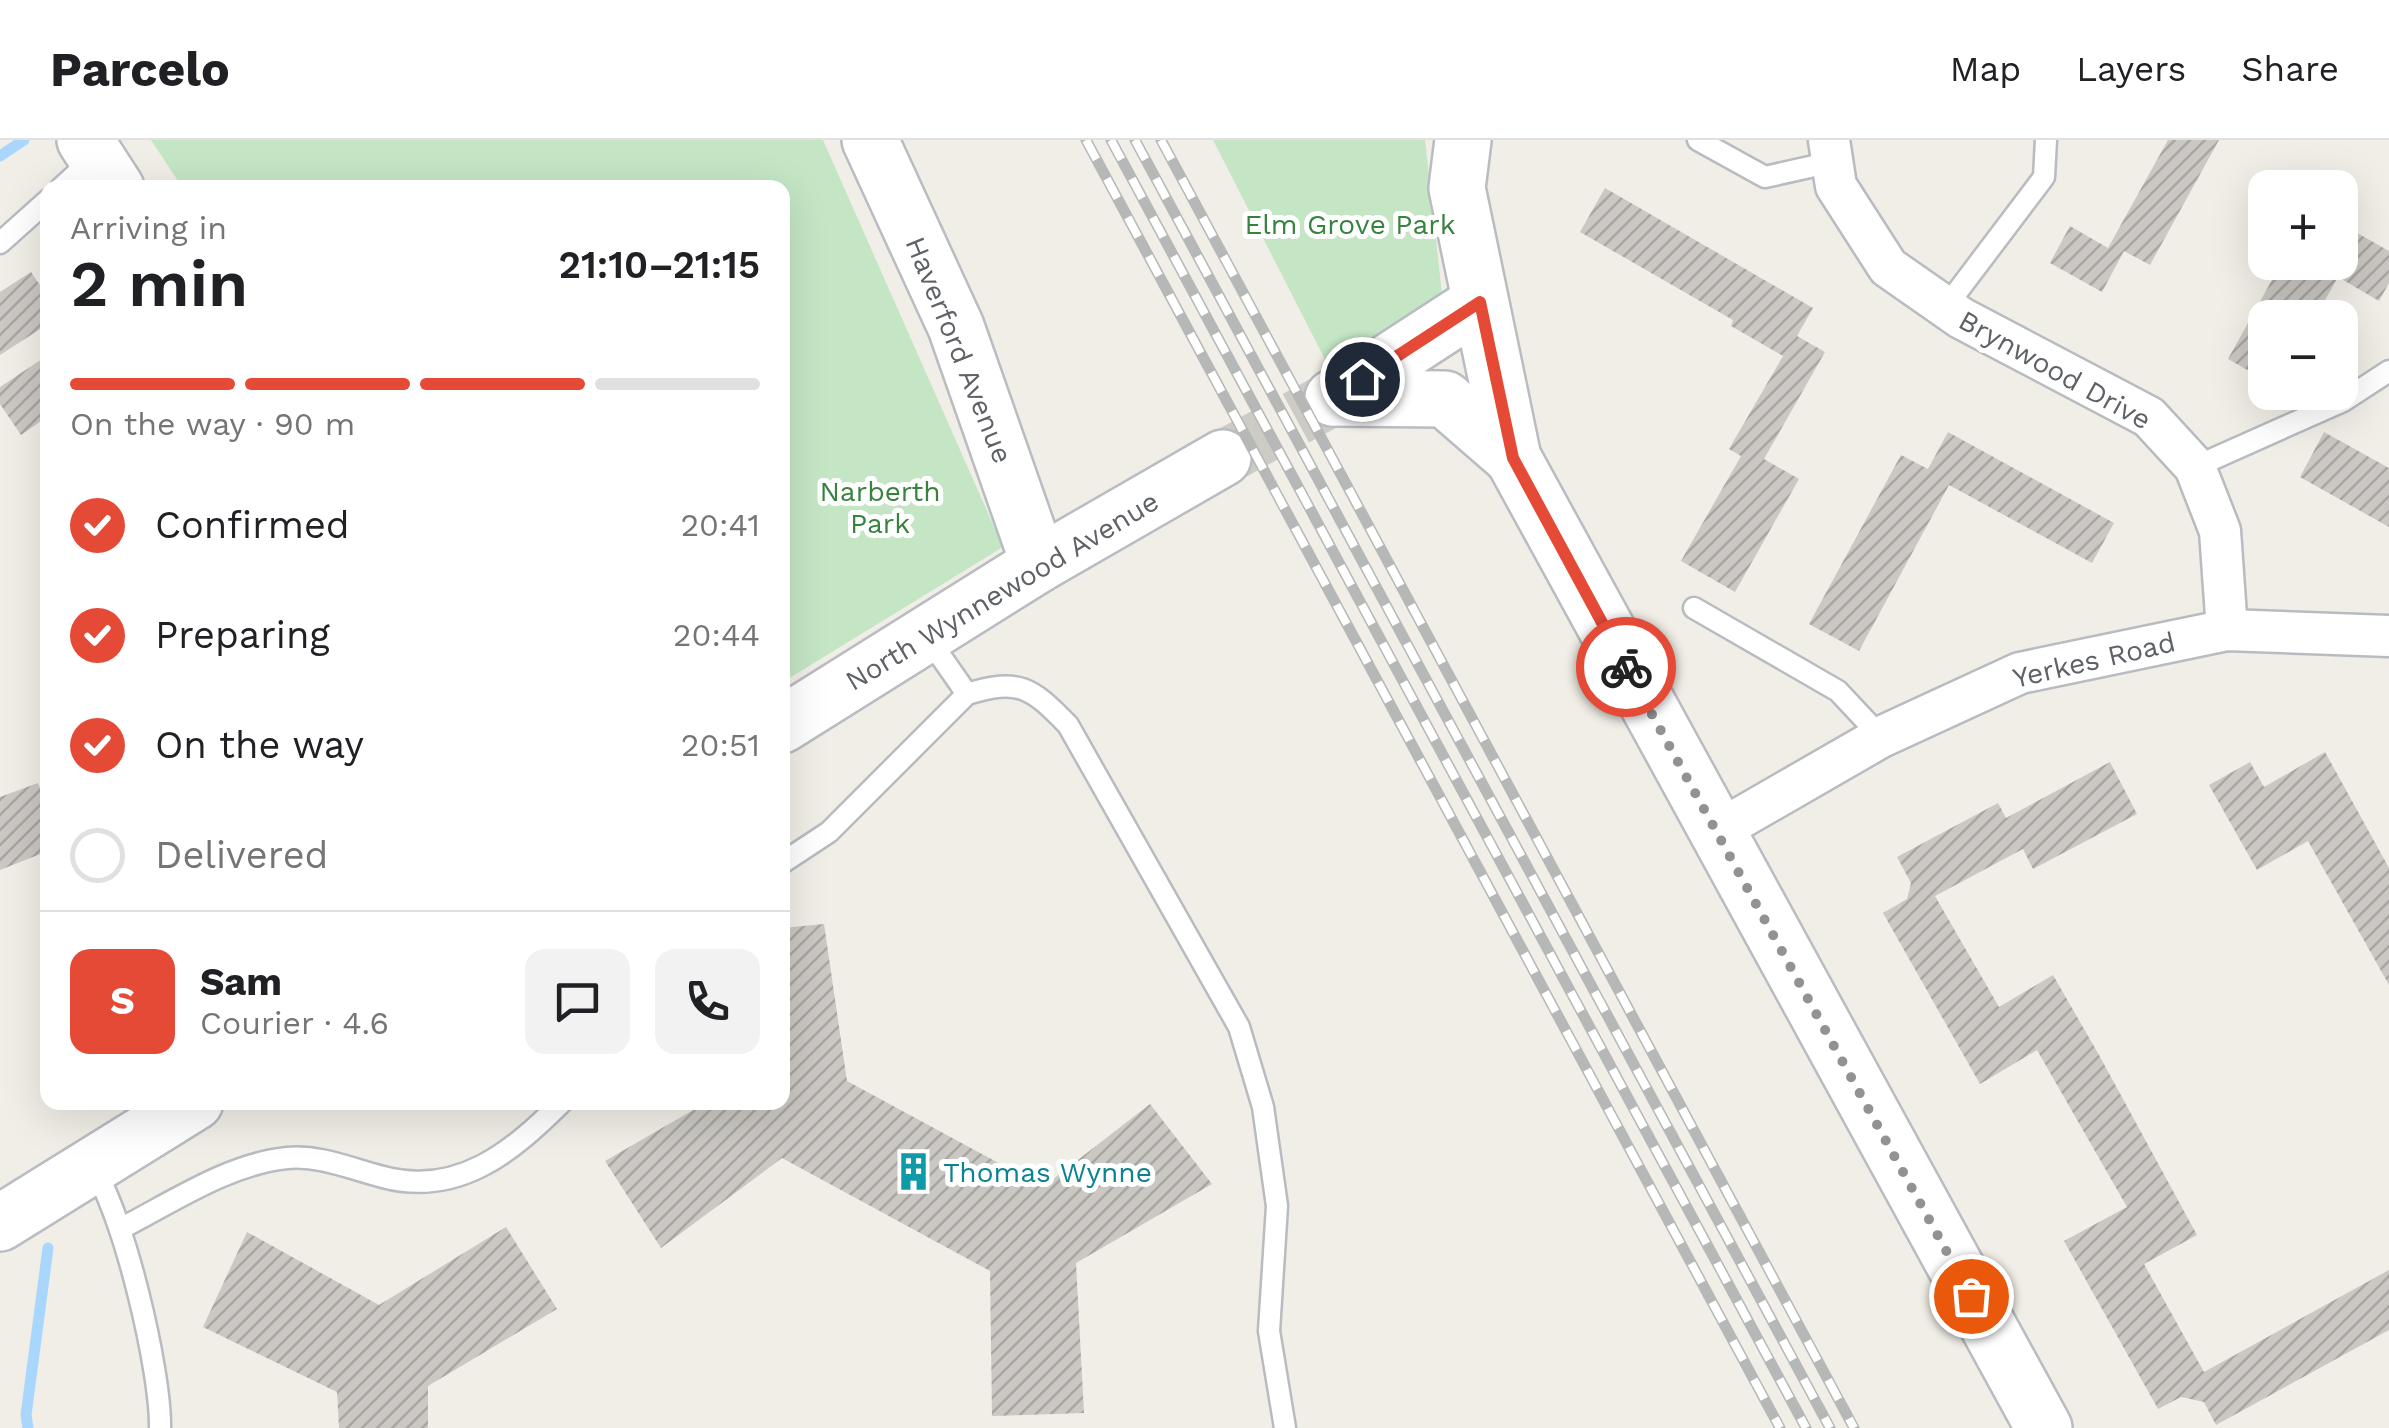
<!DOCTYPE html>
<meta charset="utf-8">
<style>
body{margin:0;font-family:"Work Sans",sans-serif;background:#f2f2f2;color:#202124;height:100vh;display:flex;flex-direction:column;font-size:38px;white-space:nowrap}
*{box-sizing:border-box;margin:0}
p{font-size:32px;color:#757577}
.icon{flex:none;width:55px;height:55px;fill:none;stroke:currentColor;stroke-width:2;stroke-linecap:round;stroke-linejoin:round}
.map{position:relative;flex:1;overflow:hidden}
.panel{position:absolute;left:40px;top:40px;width:750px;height:930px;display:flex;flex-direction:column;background:#fff;border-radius:20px;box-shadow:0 10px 40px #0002}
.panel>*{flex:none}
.tools{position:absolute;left:2248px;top:30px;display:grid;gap:20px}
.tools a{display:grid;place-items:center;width:110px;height:110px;border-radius:20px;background:#fff;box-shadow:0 10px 40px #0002;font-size:50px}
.pin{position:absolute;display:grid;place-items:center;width:85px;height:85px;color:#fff;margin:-42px;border:5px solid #fff;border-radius:50%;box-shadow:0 2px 10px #0007}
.courier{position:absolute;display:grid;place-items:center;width:100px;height:100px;margin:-50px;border:8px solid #e54a37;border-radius:50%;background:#fff;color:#222;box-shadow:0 2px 12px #0007}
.overview em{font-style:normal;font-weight:600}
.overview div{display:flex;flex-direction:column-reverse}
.overview{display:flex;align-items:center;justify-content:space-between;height:170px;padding:0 30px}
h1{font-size:65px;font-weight:600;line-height:75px}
.bar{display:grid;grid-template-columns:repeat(4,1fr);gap:15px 10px;align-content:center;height:120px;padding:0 30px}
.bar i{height:12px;border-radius:8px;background:#e0e0e0}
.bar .active{background:#e54a37}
.bar p{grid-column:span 4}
.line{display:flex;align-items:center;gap:25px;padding:0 30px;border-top:2px solid #e0e0e0}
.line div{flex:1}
.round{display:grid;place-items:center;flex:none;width:105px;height:105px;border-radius:20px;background:#f2f2f2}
ol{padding:0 30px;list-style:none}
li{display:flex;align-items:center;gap:30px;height:110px}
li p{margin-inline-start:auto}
li .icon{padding:10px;border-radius:50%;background:#e54a37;color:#fff;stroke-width:4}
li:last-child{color:#757577}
li i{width:55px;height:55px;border:5px solid #e0e0e0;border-radius:50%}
header{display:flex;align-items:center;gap:60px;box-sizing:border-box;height:140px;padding:0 50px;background:#fff;border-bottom:2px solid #e0e0e0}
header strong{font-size:48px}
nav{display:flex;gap:55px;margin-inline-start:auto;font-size:35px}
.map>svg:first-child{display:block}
.green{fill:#c4e6c5}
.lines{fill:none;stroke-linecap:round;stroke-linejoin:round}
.stream{stroke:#a9d6fd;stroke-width:11}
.building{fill:url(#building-hatch)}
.secondary-tunnel{stroke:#cccbc6;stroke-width:55;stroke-dasharray:55 28;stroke-linecap:butt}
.lane-casing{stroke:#b8bbbf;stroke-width:25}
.street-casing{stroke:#b8bbbf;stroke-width:45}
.secondary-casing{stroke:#b9bcc1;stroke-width:60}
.lane{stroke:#fff;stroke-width:20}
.street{stroke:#fff;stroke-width:40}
.secondary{stroke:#fff;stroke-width:55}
.rail-casing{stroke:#b6b7b7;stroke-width:11}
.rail{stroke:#fff;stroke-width:8;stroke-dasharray:22;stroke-linecap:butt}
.done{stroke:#919293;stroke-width:10;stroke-dasharray:0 18}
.route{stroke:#e54a37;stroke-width:12}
.labels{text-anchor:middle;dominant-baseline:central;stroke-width:10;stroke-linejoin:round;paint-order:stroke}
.park-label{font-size:28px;fill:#37833e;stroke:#fff}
.street-label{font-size:28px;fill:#5e6166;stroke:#fff}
.culture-label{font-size:28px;fill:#0d838f;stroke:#fff;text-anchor:start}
</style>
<header>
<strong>Parcelo</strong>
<nav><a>Map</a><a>Layers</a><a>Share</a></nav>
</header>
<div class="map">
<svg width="2389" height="1288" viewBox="0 0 2389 1288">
<defs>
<pattern id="building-hatch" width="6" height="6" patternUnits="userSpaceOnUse" patternTransform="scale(2.5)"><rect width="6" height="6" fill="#cbc8c3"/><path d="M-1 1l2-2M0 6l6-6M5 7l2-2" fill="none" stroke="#a8a6a2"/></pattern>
</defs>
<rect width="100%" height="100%" fill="#f0eee6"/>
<!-- green -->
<g class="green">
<path d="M151 0H823L1003 407 783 542 782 48 182 47Z"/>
<path d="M1213 0H1425L1444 172 1334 237Z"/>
</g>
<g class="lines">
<!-- stream -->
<g class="stream">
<path d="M0 16 24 0"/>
<path d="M28 1288 26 1275 48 1108"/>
</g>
</g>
<!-- building -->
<g class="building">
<path d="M2168 0H2219L2150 125 2124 111 2102 152 2050 123 2070 86 2108 108Z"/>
<path d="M1605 48 1813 168 1797 196 1825 212 1764 319 1799 339 1735 452 1681 421 1741 316 1729 309 1783 216 1731 186 1733 180 1580 92Z"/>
<path d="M2343 85 2389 111V143L2379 161 2338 137 2315 178H2265V240L2228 219 2282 122H2340Z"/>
<path d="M31 132 48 157V184L0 215V152Z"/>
<path d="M48 215V283L44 279 21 295 0 264V247Z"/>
<path d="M1948 292 2114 383 2092 423 1949 345 1859 511 1809 484 1901 315 1928 329Z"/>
<path d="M2324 292 2389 328V387L2300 337Z"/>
<path d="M2325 612 2389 728V845L2308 701 2257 730 2209 645 2250 622 2264 647Z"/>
<path d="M2110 622 2137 674 2033 729 2023 709 1935 756 1999 867 2053 835 2099 915 2197 1095 2144 1124 2204 1232 2389 1130V1190L2216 1285 2204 1262 2181 1257 2158 1269 2064 1101 2127 1067 2037 910 1980 944 1883 773 1907 759 1911 743 1897 717 1998 663 2006 678Z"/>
<path d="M38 643 48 669V711L0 730V657Z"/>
<path d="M824 784 847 941 1043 1047 1150 964 1212 1044 1076 1123 1084 1273 992 1276 990 1131 782 1018 661 1108 605 1021 707 962H782V788Z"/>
<path d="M506 1087 557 1169 428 1246V1288H339L337 1252 203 1187 247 1092 379 1165Z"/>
</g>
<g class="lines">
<!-- secondary-tunnel -->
<path class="secondary-tunnel" d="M1223 318 1333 258"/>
<defs>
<g id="lane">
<path d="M1698 0 1765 37 1832 22"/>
<path d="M61 48 94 18"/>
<path d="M0 103 48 60"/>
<path d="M1945 168 2044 37 2046 0"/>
<path d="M2195 327 2343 261 2389 231"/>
<path d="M1694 468 1838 551 1881 597"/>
<path d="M928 498 967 554"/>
<path d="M782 723 829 692 967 554C1019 538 1031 547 1068 585L1239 887 1263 967 1277 1066 1269 1191 1285 1288"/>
<path d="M93 1028C124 1075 161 1231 160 1288"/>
<path d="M120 1089C171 1063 228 1024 287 1018 321 1015 351 1029 383 1037 458 1057 512 1012 562 962"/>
</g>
<g id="street">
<path d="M1829 0 1836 46 1888 127 1961 178 2149 277 2195 327 2220 391 2227 490"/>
<path d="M1716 692 1881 597 2020 533 2227 490 2389 496"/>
</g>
<g id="secondary">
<path d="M85 0 116 48"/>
<path d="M870 0 956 187 1039 424"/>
<path d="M1463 0 1457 48 1513 318 2044 1288"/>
<path d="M1333 258 1445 259 1513 318"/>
<path d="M1333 258 1479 163"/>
<path d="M782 585 1039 424 1223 318"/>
<path d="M0 1083 195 962"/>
</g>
</defs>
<!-- lane casing -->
<use href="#lane" class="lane-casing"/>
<!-- street casing -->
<use href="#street" class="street-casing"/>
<!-- secondary casing -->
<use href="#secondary" class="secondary-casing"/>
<!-- lane -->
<use href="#lane" class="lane"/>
<!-- street -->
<use href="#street" class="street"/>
<!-- secondary -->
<use href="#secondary" class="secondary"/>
<defs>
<g id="rail">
<path d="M1086 0 1780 1288"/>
<path d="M1111 0 1806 1288"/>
<path d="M1135 0 1830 1288"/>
<path d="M1161 0 1854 1288"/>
</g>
</defs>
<!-- rail casing -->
<use href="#rail" class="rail-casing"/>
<!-- rail -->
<use href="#rail" class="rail"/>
</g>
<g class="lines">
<!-- done -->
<path class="done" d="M1626 527 1971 1156"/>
<!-- route -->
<path class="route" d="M1362 239 1480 162 1513 318 1626 527"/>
</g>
<!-- icons -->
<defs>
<symbol id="building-bare" viewBox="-9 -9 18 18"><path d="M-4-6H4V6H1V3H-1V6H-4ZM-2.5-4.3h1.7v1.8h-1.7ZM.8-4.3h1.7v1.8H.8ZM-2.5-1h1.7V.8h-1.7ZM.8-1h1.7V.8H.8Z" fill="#0f9aa8" stroke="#fff" stroke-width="2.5" paint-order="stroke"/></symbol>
</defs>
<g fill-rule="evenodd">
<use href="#building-bare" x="886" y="1004" width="55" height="55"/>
</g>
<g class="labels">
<!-- park labels -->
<g class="park-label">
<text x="1350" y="84">Elm Grove Park</text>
<text x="880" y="351">Narberth<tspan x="880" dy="32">Park</tspan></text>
</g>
<!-- street labels -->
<g class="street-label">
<text transform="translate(959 210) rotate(68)">Haverford Avenue</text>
<text transform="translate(2055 230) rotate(29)">Brynwood Drive</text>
<text transform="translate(1002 451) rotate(-31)">North Wynnewood Avenue</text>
<text transform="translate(2094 520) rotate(-13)">Yerkes Road</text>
</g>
<!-- culture labels -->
<g class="culture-label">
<text x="943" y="1032">Thomas Wynne</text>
</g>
</g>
</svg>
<div class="tools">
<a>+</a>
<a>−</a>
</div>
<div class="pin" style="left:1971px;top:1156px;background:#ea580c"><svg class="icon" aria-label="bag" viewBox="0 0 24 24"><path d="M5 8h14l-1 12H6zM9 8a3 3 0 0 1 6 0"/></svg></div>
<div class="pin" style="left:1362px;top:239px;background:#1f2937"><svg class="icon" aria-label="home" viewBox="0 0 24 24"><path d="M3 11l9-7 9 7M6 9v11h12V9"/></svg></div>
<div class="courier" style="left:1626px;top:527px"><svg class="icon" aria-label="bike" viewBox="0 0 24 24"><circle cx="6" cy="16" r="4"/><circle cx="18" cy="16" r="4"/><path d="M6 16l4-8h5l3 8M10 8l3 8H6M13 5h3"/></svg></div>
<section class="panel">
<div class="overview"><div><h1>2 min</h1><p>Arriving in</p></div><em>21:10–21:15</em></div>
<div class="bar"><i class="active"></i><i class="active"></i><i class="active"></i><i></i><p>On the way · 90 m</p></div>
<ol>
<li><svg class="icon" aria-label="check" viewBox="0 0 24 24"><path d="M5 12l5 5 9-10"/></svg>Confirmed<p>20:41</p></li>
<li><svg class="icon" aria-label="check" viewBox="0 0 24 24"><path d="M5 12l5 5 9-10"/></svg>Preparing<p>20:44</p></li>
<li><svg class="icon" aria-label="check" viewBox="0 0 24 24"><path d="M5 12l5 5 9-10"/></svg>On the way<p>20:51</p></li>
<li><i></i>Delivered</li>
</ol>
<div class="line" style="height:180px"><b class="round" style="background:#e54a37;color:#fff">S</b><div><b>Sam</b><p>Courier · 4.6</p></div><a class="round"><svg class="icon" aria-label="chat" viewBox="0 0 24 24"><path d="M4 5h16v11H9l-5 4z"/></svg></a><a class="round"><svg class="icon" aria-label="phone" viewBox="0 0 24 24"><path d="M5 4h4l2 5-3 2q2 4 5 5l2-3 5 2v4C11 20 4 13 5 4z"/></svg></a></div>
</section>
</div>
